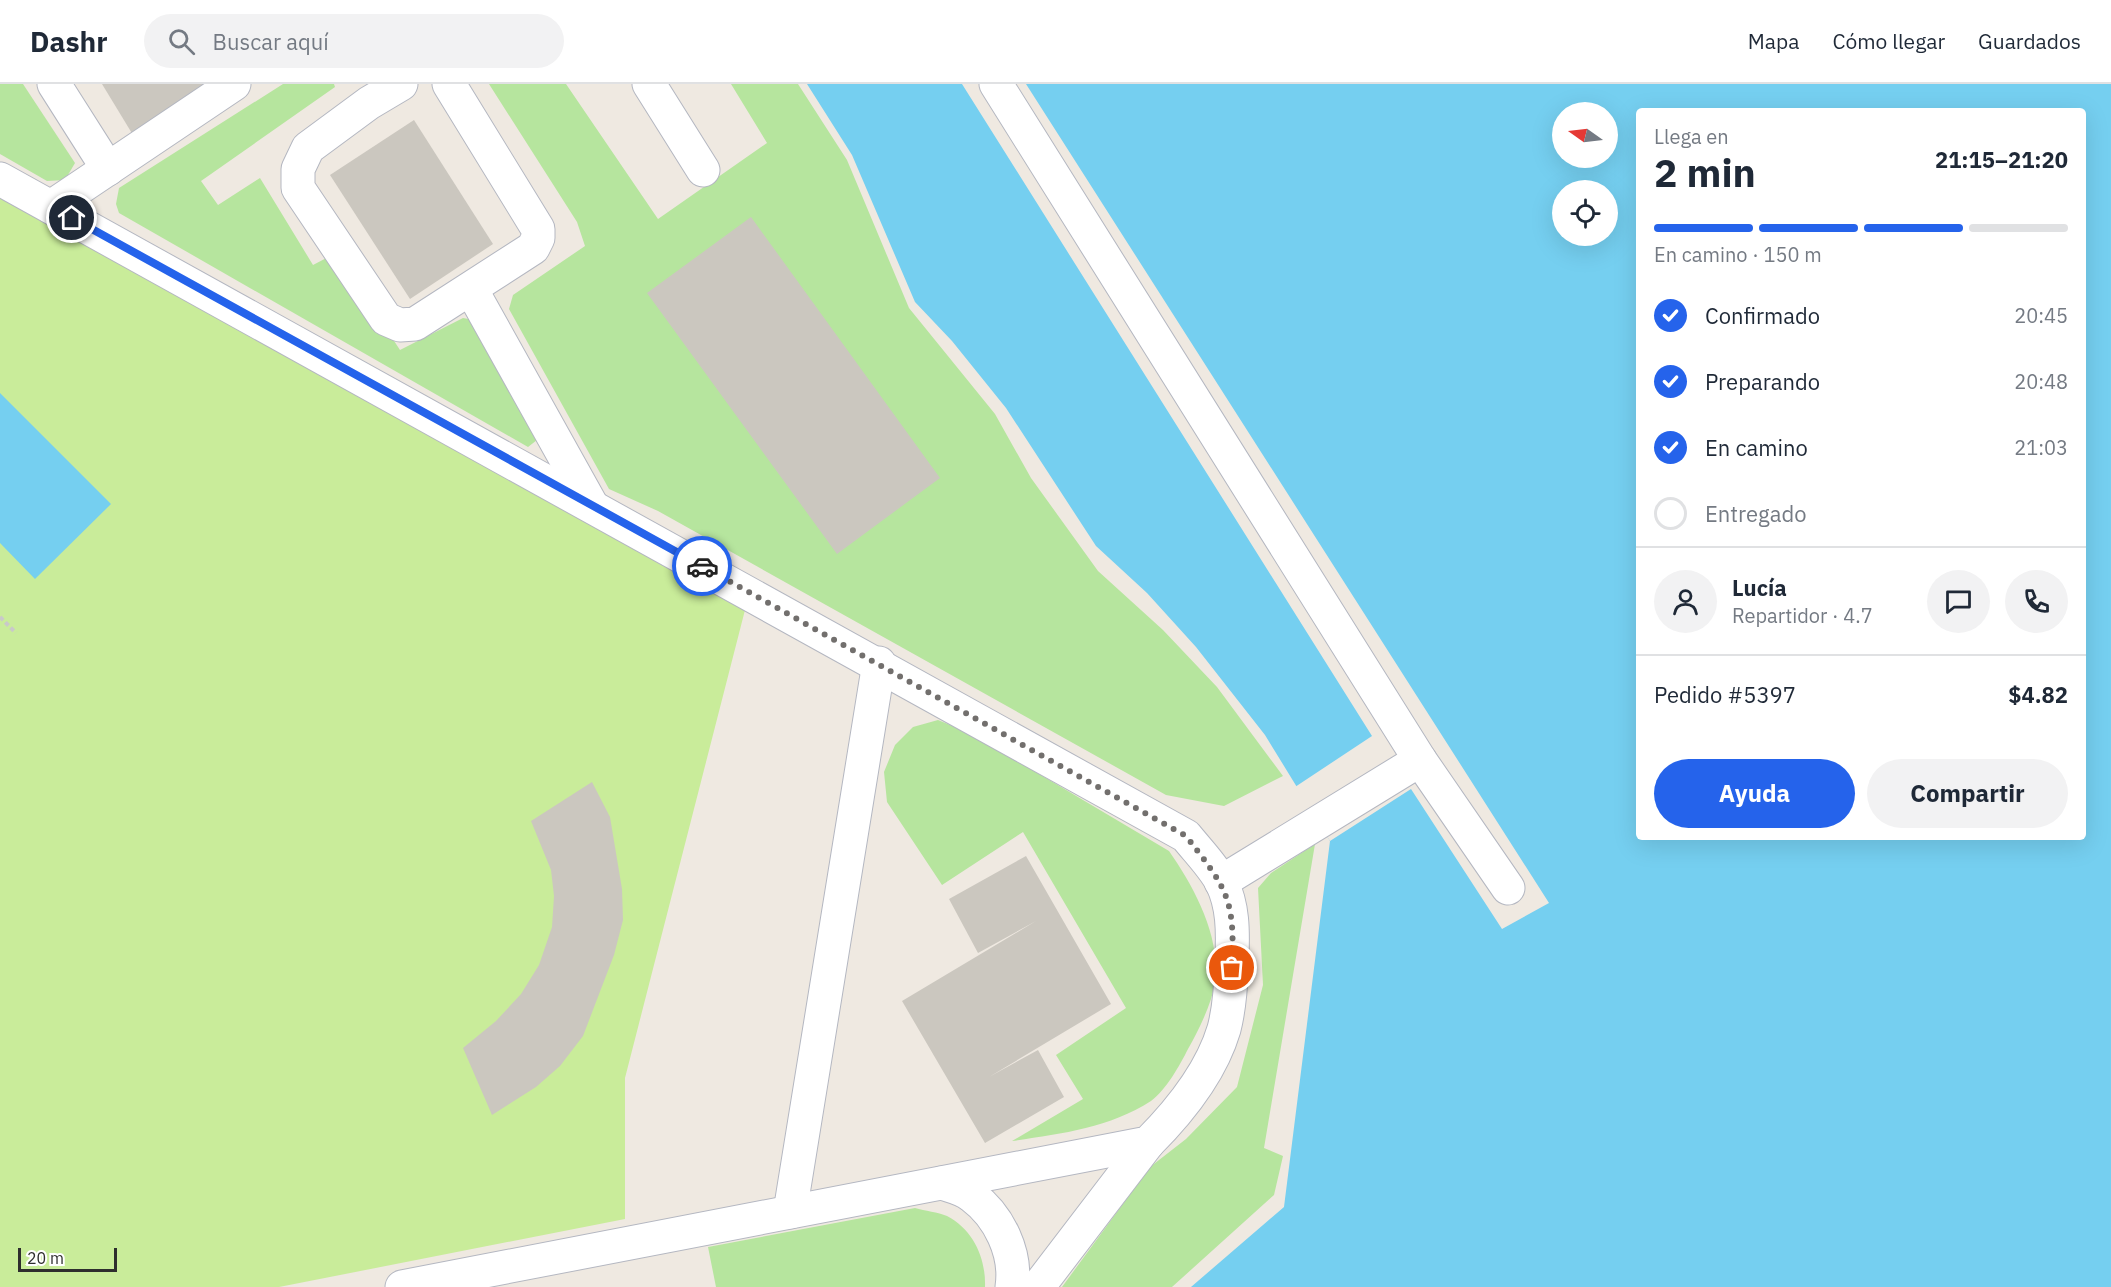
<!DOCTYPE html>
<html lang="es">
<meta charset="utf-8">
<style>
body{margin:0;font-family:"IBM Plex Sans",sans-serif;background:#f2f2f3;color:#1f2937;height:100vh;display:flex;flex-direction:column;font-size:22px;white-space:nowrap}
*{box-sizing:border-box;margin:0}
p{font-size:20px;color:#747a83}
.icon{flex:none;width:33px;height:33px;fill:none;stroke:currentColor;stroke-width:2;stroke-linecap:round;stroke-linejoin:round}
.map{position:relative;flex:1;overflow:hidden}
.panel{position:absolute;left:1636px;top:24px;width:450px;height:732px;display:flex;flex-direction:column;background:#fff;border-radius:6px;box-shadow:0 6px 24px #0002}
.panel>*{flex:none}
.needle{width:39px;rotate:284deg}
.tools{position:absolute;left:1552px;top:18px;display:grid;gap:12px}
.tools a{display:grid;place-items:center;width:66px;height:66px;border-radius:50%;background:#fff;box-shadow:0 6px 24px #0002;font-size:30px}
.scale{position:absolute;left:18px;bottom:15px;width:99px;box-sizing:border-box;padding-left:6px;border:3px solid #2e2e2e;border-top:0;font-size:16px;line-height:21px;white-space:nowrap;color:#2e2e2e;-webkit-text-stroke:4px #fff;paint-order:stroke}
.pin{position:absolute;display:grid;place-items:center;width:51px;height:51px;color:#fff;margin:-26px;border:3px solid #fff;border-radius:50%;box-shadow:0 2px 6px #0007}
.courier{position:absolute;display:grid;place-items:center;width:60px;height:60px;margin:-30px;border:4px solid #2563eb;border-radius:50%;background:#fff;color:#222;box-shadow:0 2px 8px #0007}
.summary em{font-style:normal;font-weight:700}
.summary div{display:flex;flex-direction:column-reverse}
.summary{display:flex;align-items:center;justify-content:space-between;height:102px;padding:0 18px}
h1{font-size:39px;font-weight:700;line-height:45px}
.bar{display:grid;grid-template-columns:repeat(4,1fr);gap:9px 6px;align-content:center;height:72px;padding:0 18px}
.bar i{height:8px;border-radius:4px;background:#e0e1e3}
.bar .selected{background:#2563eb}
.bar p{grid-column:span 4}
.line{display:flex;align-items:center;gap:15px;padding:0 18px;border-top:2px solid #e0e1e3}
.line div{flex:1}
.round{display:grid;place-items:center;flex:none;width:63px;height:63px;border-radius:32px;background:#f2f2f3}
ol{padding:0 18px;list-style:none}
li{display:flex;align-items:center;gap:18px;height:66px}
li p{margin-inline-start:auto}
li .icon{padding:6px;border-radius:50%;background:#2563eb;color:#fff;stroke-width:4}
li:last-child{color:#747a83}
li i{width:33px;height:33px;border:3px solid #e0e1e3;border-radius:50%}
.button{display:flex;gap:12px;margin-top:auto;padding:12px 18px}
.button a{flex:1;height:69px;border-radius:36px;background:#2563eb;color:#fff;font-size:24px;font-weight:700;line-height:69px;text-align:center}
.button a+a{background:#f2f2f3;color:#1f2937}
header{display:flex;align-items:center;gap:36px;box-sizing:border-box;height:84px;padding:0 30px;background:#fff;border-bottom:2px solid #e0e1e3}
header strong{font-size:28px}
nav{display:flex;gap:33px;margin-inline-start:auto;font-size:21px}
.search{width:420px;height:54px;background:#f2f2f3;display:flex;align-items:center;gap:15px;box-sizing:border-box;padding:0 21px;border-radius:33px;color:#747a83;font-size:22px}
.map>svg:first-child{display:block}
.green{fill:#b6e59e}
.pitch{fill:#c9ec9a}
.water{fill:#75cff0;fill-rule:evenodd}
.pier{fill:#efe9e1}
.building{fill:#cbc7bf}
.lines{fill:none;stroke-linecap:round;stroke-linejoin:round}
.minor-casing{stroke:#b4b7c1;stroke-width:35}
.path{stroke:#c9c9c9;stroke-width:4;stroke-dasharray:4.5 3;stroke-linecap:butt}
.minor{stroke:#fff;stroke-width:33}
.done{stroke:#726f6d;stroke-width:6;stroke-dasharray:0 10.8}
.route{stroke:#2563eb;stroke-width:8}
</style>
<header>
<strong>Dashr</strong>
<div class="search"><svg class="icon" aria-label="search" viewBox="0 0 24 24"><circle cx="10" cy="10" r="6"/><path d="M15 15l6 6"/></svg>Buscar aquí</div>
<nav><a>Mapa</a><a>Cómo llegar</a><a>Guardados</a></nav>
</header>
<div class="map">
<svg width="2111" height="1203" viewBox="0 0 2111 1203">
<rect width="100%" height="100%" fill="#efe9e1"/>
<!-- green -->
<g class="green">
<path d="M0 0H23L75 79 65 96 47 97 0 70Z"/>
<path d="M283 0H334L335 3 201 97 218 121 260 94 313 181 336 169 400 266 463 234 474 236 537 356 528 363 119 129 116 120 119 104Z"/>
<path d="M489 0H566L658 135 767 59 731 0H798L847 76 909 224 995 330 1031 394 1098 487 1163 546 1217 603 1283 692 1224 722 1166 711 658 427 609 405 509 225 513 211 585 162 577 138Z"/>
<path d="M938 636 970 649 1169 767C1197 807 1228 865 1211 915 1205 933 1197 949 1188 965 1180 981 1166 1006 1151 1017 1109 1044 1060 1050 1012 1057L1083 1015 1056 971 1126 924 1023 748 942 801 887 718 884 688 895 661 913 643Z"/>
<path d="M1315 760 1264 1064 1283 1072 1274 1111 1172 1203H1062L1150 1083 1186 1055 1237 1003 1263 901 1258 804 1271 789Z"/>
<path d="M915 1124C925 1127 938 1128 947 1132 974 1146 986 1175 985 1203H716L708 1163Z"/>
</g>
<!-- pitch -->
<path class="pitch" d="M0 114 745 526 625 994V1135L279 1203H0Z"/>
<!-- water -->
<g class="water">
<path d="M807 0H2111V1203H1191L1284 1123 1330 757 1265 651 1196 563 1147 509 1096 462 1006 324 952 257 915 218 852 71ZM1640 27H2084V753H1640ZM1563 28H1608V74H1563ZM1563 106H1608V152H1563Z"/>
<path d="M0 309 111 420 35 495 0 459Z"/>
</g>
<!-- pier -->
<path class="pier" d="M962 0H1026L1549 819 1502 845 1411 705 1330 757 1295 703 1372 652Z"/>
<!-- building -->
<g class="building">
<path d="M102 0H215L133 51Z"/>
<path d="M414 36 493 160 410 215 330 91Z"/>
<path d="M751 133 940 394 837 470 647 209Z"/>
<path d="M592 698 610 733 622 805 623 836 614 871 583 952 560 982 536 1003 492 1031 463 964 496 937 521 910 539 881 552 843 554 812 551 786 531 737Z"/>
<path d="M1026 772 1111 920 989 993 1038 966 1064 1013 985 1059 902 917 1036 837 978 869 949 815Z"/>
</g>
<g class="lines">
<defs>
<g id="minor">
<path d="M54 0 108 85"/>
<path d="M401 0 369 19 308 64 298 85V104L386 235 400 241 415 240 533 164 538 154V145L449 0"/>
<path d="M649 0 703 86"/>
<path d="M996 0 1420 676 1508 804"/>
<path d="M0 95 1186 752C1198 767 1214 783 1222 799 1233 822 1233 847 1232 872 1231 896 1230 922 1224 945 1211 989 1180 1027 1148 1059L402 1203"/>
<path d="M51 123 234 0"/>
<path d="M471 205 592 422"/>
<path d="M1221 798 1420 676"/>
<path d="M942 1099C951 1102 964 1105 972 1112 999 1132 1017 1169 1012 1203"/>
<path d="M790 1128 879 579"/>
<path d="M1038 1203 1148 1059"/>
</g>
</defs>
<!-- minor casing -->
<use href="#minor" class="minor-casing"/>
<!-- path -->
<path class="path" d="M0 533 16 549"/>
<!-- minor -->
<use href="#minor" class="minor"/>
</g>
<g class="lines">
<!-- done -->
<path class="done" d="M702 482 1186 752C1228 806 1235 815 1232 884"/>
<!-- route -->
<path class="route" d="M72 134 702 482"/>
</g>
</svg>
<div class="tools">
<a><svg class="needle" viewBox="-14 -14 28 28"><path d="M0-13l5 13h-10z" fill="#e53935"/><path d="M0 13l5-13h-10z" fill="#747a83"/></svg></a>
<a><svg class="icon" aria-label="locate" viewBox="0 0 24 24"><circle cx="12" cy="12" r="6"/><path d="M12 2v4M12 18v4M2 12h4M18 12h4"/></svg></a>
</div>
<div class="scale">20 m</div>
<div class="pin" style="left:1232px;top:884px;background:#ea580c"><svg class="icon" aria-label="bag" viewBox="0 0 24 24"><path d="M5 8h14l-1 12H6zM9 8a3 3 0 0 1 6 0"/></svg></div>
<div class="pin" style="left:72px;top:134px;background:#1f2937"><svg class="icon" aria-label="home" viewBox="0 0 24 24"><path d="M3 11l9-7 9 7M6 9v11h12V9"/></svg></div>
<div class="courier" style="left:702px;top:482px"><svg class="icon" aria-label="car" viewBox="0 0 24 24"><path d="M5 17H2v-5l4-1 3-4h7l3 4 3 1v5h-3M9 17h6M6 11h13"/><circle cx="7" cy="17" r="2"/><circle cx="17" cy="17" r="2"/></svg></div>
<section class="panel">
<div class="summary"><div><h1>2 min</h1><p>Llega en</p></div><em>21:15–21:20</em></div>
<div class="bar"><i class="selected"></i><i class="selected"></i><i class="selected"></i><i></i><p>En camino · 150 m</p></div>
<ol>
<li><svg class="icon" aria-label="check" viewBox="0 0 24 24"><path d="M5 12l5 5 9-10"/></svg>Confirmado<p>20:45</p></li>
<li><svg class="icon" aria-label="check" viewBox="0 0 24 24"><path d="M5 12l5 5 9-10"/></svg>Preparando<p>20:48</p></li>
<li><svg class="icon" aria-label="check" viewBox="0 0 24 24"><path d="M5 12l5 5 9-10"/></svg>En camino<p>21:03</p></li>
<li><i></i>Entregado</li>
</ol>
<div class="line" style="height:108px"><a class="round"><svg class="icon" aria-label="person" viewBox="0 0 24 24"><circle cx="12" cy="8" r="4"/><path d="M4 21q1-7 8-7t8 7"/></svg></a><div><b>Lucía</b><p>Repartidor · 4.7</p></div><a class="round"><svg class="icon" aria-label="chat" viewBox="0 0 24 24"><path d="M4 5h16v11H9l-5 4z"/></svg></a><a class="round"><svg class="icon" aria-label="phone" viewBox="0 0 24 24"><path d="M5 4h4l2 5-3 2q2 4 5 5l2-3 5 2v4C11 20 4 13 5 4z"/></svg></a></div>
<div class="line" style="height:78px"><div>Pedido #5397</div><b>$4.82</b></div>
<div class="button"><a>Ayuda</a><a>Compartir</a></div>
</section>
</div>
